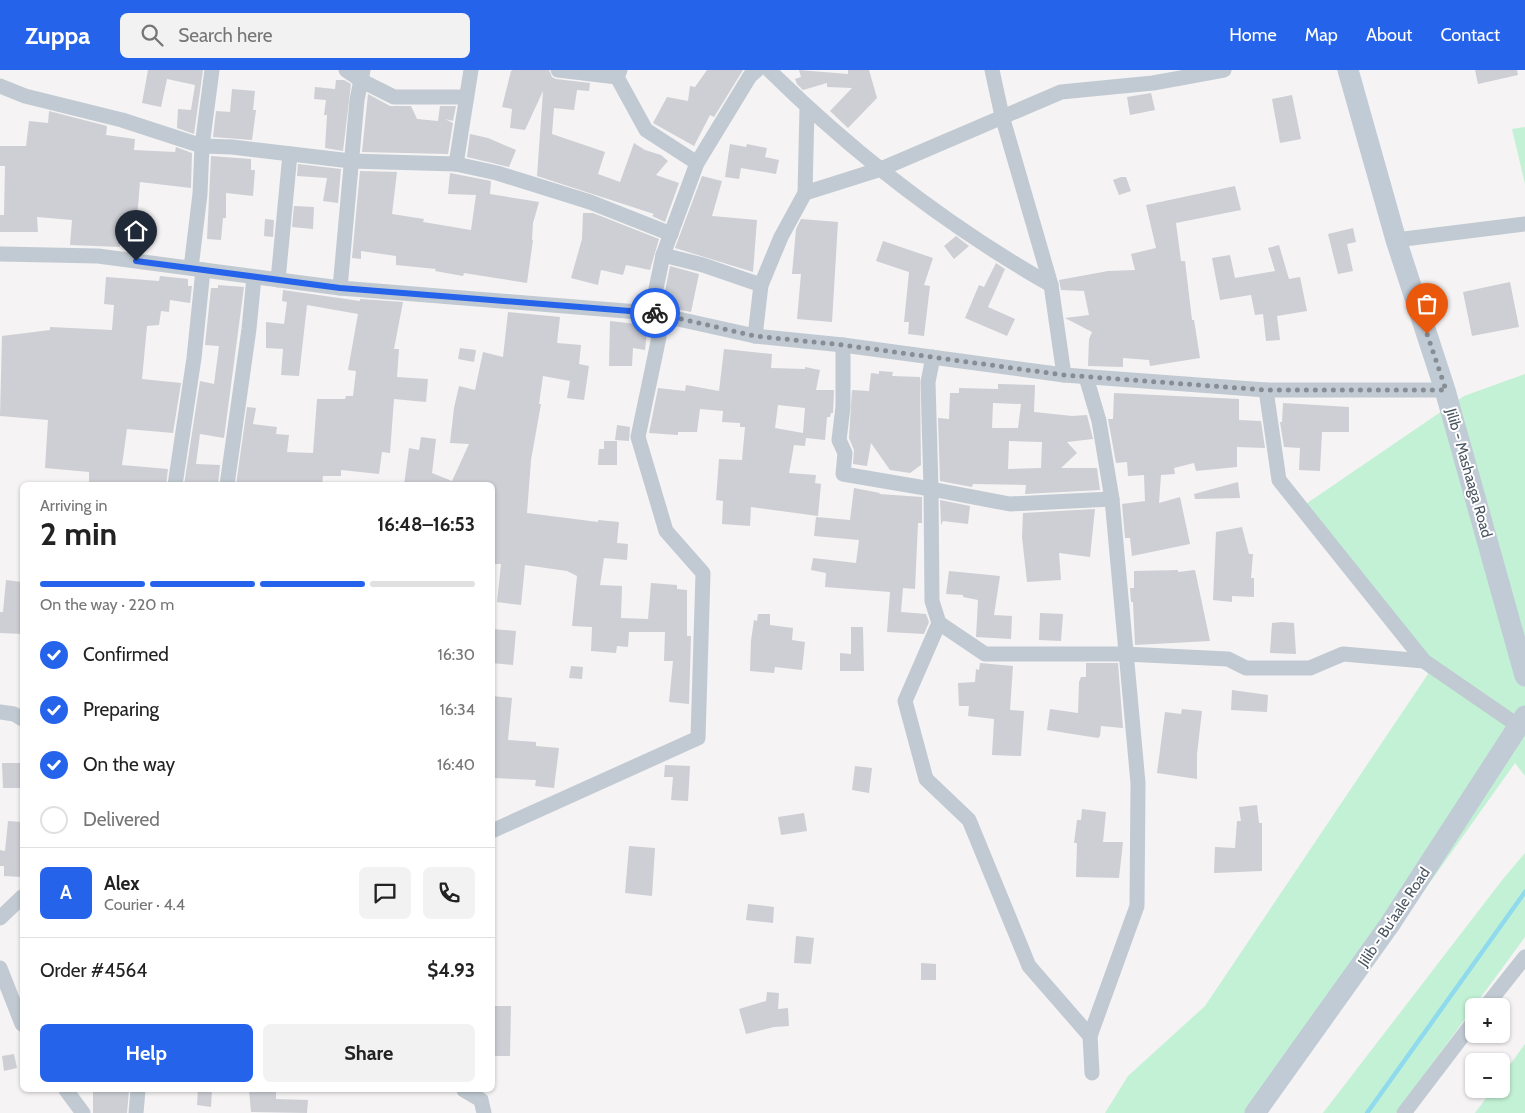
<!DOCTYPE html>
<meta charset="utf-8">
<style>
body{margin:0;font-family:Cabin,sans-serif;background:#f2f2f2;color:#222;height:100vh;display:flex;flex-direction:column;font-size:19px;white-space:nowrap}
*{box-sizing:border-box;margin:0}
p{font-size:16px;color:#767676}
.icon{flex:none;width:28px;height:28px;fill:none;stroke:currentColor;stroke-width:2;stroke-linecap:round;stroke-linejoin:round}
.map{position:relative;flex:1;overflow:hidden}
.side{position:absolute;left:20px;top:412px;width:475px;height:610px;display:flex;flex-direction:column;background:#fff;border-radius:8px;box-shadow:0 1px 4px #0004}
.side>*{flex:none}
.buttons{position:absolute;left:1465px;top:928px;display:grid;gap:10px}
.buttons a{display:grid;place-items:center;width:45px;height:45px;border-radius:8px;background:#fff;box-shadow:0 1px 4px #0004;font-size:25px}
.pin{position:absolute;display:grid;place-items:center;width:42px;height:42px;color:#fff;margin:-51px -21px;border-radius:50% 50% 50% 0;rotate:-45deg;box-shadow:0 0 5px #0007}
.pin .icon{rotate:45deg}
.courier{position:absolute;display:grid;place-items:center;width:50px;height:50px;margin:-25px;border:4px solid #2563eb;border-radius:50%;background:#fff;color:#222;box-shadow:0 1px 6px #0007}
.headline em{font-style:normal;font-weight:700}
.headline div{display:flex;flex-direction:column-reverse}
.headline{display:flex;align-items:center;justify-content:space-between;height:85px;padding:0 20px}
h1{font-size:32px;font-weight:700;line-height:38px}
.bar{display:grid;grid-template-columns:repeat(4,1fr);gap:8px 5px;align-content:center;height:60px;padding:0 20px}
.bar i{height:6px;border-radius:4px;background:#e0e0e0}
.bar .active{background:#2563eb}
.bar p{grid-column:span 4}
.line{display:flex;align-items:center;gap:12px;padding:0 20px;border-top:1px solid #e0e0e0}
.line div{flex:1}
.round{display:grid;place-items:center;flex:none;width:52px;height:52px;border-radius:8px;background:#f2f2f2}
ol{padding:0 20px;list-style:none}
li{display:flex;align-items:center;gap:15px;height:55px}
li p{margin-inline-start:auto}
li .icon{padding:5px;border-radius:50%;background:#2563eb;color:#fff;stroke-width:4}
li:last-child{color:#767676}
li i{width:28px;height:28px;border:2px solid #e0e0e0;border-radius:50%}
.primary-button{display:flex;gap:10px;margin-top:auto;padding:10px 20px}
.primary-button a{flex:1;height:58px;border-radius:8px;background:#2563eb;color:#fff;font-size:20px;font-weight:700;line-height:58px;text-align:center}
.primary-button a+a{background:#f2f2f2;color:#222}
header{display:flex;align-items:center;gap:30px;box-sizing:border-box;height:70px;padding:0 25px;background:#2563eb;color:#fff}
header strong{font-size:24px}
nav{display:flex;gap:28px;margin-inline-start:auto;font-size:18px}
.search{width:350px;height:45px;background:#f2f2f2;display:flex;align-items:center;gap:12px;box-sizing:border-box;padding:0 18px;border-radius:8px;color:#767676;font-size:19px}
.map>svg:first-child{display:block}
.green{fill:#c3f1d5}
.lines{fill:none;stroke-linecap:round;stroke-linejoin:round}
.stream{stroke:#90daee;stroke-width:4.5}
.building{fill:#cdcfd5;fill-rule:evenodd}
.street{stroke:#c1cad2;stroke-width:15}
.secondary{stroke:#c1cbd6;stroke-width:21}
.done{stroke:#868d94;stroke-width:5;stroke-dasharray:0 9}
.route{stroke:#2563eb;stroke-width:6}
.labels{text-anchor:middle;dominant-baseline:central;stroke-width:4;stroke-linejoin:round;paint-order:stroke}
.street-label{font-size:15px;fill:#4a5661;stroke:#fff}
</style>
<header>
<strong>Zuppa</strong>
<div class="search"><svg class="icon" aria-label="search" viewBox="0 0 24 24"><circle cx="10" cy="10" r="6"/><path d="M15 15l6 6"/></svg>Search here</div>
<nav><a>Home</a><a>Map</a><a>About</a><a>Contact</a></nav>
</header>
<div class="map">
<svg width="1525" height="1043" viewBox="0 0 1525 1043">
<rect width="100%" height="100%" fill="#f5f3f3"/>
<!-- green -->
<g class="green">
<path d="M1525 57V114L1512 59Z"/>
<path d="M1525 304V706L1515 693 1266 1043H1105L1128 1006 1205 936 1428 604 1300 438 1464 326Z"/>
<path d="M1525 783V867L1396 1043H1323L1503 809Z"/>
<path d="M1525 974V1043H1475L1493 1019H1501V1007Z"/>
</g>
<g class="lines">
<!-- stream -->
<path class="stream" d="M1367 1043 1525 822"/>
</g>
<!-- building -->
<g class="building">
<path d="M148 0H203L194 64 177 58 178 39 191 40 195 15 167 9 161 37 142 33Z"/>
<path d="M513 0H549L552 7 556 9 590 13 589 21 577 20 574 40 554 38 552 64 605 82 598 104 620 112 634 73 645 80 661 85 668 91 656 105 679 113 665 152 652 146 654 144 537 106 543 21 525 60 510 58 512 39 502 37 511 1Z"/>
<path d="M707 0H743L714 47 710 45 694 76 653 53 667 27 688 31 690 16 695 17Z"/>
<path d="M799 0 848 4V0H869L877 28 848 58 830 41 852 18 827 17V13L803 20 797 14 795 9 801 7Z"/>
<path d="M1475 0H1517L1518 5 1478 14Z"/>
<path d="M336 10H344L351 14 343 81 325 78 327 45H324L326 30 314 29 315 17 335 19Z"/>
<path d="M232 19 255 21 253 40H256L252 70 213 67 216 41 230 42Z"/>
<path d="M1151 23 1155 40 1130 45 1127 27Z"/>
<path d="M368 24 390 36H411L417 49 438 51 440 36H456L453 51 445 49 453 53 448 84 362 82Z"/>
<path d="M1292 25 1301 69 1280 73 1272 29Z"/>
<path d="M49 41 107 56 106 65 135 69 134 80 175 82 176 77 192 83 191 118 140 112 137 149 155 150 154 166 135 164 134 175 120 174V177L70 175 72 150 37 147 38 162H0V145H4L5 96H0V76H26L29 51 48 53Z"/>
<path d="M470 64 488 68 516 80 509 97 467 87Z"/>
<path d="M730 74 746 77 747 74 767 78 765 87 779 90 776 104 741 98 739 109 725 107Z"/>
<path d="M211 86 251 89V100H255L253 126 226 123V148H223L221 170 207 169Z"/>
<path d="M298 94 341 99 338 133 323 131 327 108 297 106Z"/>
<path d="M360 101 397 102 392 144 424 149 423 152 471 160 476 125 448 124 450 103 491 111 490 124 539 132 533 153 532 170H533L527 213 464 203 463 206 435 201 436 199 396 195V186L361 181V189L352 188Z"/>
<path d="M702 106 722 111 712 146 757 150 753 202 675 178Z"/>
<path d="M1121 107H1126L1131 121 1119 125 1113 110Z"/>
<path d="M1235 116 1241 140 1176 153 1181 191H1185L1192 250H1194L1200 288 1150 296 1149 290 1123 288V297L1088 296 1089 269 1092 262 1065 248 1089 245 1084 221 1061 220 1059 210 1108 201 1135 200 1131 184 1156 178 1146 135Z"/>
<path d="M294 136 314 137 313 159 292 157Z"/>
<path d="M583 143H593L659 169 650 200 626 195 623 205 601 200 598 215 571 208 582 169Z"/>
<path d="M265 149 274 150 273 167 264 166Z"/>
<path d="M801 149 838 152 832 252 797 249 801 204H792L796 159Z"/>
<path d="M1353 158 1356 172 1347 174 1353 201 1338 204 1328 164Z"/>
<path d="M956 166 969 176 954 189 944 176Z"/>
<path d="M883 171 933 188 924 215 930 216 924 266 908 264 909 252H904L909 202 876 191Z"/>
<path d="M1279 175 1289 209 1300 207 1307 241 1277 246 1280 270 1266 271 1263 244 1255 245 1251 225 1220 230 1212 188 1230 185 1235 208 1275 201 1268 178Z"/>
<path d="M996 193 1005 199 988 237 1015 249 1007 266 965 248 979 215 984 217Z"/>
<path d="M670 196 699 204 691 242 662 236Z"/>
<path d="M160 206 188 209V216H192L190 233 170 230 169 242 161 241 159 255 147 256 142 309 181 313 173 363 127 359 122 395 168 399 166 415H89V402L45 398 48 350 0 346 2 266 50 260V257L112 260 114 235 104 234 106 207 159 211Z"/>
<path d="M1510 212 1519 257 1472 266 1463 222Z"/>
<path d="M218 215 244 217 224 368 200 364 196 394 220 395 218 415H184L200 311 214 314 219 276 205 275 211 218H218Z"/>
<path d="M283 220 360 231V229L403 232 394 279H399L397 307 428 309 426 332 394 329 390 383 382 382 379 404 341 400V406H323L322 415H236L247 337 256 338 253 354 277 357 276 364 289 365 287 382 313 383 317 329H345L346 326H353L356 301 348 300 358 244 307 235 299 306 281 305 283 279 266 278V252L284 254 287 232 282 231Z"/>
<path d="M508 242 560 247 557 273 581 275 579 294 589 296 584 330 567 328 570 311 543 306 539 334H541L531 390 527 443 598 452V450L619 452 617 473 628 474 627 490 604 488 600 515 622 516 621 548 648 549 651 513 677 515V519L687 520V566H691L689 634 669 632 673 591H664L665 562H629L628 577 617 576 616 583 591 581 592 557 572 556 577 506 567 501 525 495 521 535 497 532 501 494H492V415H404L409 378 419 380 421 367 436 369 432 403 452 411 469 374 450 373 454 338 459 316 475 320 483 282 503 287Z"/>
<path d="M610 251 645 255 647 262 645 280 633 278 632 296H609Z"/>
<path d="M460 278 476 280 474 292 458 289Z"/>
<path d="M724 279 772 284 771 298 805 299V297L820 300 816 320H834L833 343H831L830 347H827L825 370 806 368 805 376 794 375 789 403 816 405 815 413 821 414 818 446 751 437 750 456 722 454 723 431 716 430 719 389 742 390 745 357H740V353L722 352 723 341 700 339 697 362H678V365L649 363 658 318 685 321 686 315 719 321ZM778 335 805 338 803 363 775 358Z"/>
<path d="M879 301 893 302 892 306 920 307 921 395 910 403 890 400 871 373 867 396 853 394 854 380 849 368 852 320 869 321 871 303 879 304Z"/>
<path d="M998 314 1035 315 1034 342 1072 346 1087 345 1093 369 1067 372 1077 383 1061 398H1097L1100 420 1025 424 1026 415 973 414 972 417 940 411 938 348 949 349 950 323H959V318L998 319ZM993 333 1021 334 1018 358H992ZM1009 371 1042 372 1041 398 1008 399Z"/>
<path d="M1114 323 1239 329V350L1261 351 1265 378 1237 377V397L1196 401 1194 393 1174 398 1175 404 1161 405 1159 433 1180 427 1190 474 1132 486 1130 468H1125L1122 434 1145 431 1144 405 1128 406 1127 392 1116 393 1108 349H1113Z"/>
<path d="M1283 333 1349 337V362H1322L1320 401 1299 400 1300 378 1284 377 1280 352H1282Z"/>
<path d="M617 355 630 357 629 371 615 370Z"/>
<path d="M604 371H617V395H598L599 379H604Z"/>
<path d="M1238 412 1240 428 1195 429 1194 424Z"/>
<path d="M854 418 880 423 879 424 922 427V453H918L915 519 903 518 901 542 926 544 929 552 924 564 887 562 890 522 825 517 826 503 811 500 813 488 856 493 859 470 814 466 816 447 850 450Z"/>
<path d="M940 430 970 436 968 454 943 451 941 455Z"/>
<path d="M1095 439 1090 487 1059 483 1061 510 1027 512 1022 467 1023 443Z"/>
<path d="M1242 457 1249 484H1253L1251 508H1254V527L1232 526V532L1213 530 1216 462Z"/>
<path d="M1178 500V502L1195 500 1210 571 1135 575 1133 532H1131L1130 518H1134V501Z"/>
<path d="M949 501 1000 506 994 545 1012 546 1011 569 976 567 978 530 963 527V525L946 524Z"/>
<path d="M6 510 22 512V564L0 563V542H3Z"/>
<path d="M1040 543 1063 544 1061 571 1039 570Z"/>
<path d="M758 544H770V555L793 558 792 570 805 572 802 600 775 597 774 603 750 601 751 571 754 550 757 551Z"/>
<path d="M1282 552 1294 553 1296 584 1270 583 1272 553Z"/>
<path d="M851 557H863L864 601H840V583L851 584Z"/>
<path d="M492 559 516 561 513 595 492 593Z"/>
<path d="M980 593 1013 596 1010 640 1024 641 1021 686 992 685 994 649 968 646 969 636H959L958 613 975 612 976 599 979 600Z"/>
<path d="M1086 593H1118L1123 658 1101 656 1100 666 1098 668 1047 660 1050 639 1078 643 1079 612 1081 607H1086Z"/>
<path d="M571 596 583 597 582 609 569 608Z"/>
<path d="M1232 620 1268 625 1267 642 1231 640Z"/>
<path d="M492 626 512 628 508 670 536 672V676L559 678 554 718 535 716 536 710 494 708Z"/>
<path d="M1182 639 1202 641 1197 684V709L1157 703 1165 642 1181 644Z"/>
<path d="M2 693H21L22 718H3Z"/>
<path d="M665 695 690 696 688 731 671 730 673 707H664Z"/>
<path d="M855 696 872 698 869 723 852 720Z"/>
<path d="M1257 735 1259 753H1262V801L1214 803 1215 777 1235 778 1237 751H1241L1239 737Z"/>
<path d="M1082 739 1106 742 1103 772H1123L1119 808 1076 807 1077 773H1074L1077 750H1081Z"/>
<path d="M804 743 807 761 781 765 778 747Z"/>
<path d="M8 751 22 752V807L4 806V796H0V780L5 781Z"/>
<path d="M629 776 655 778 652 826 625 823Z"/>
<path d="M748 834 774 837 773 853 746 850Z"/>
<path d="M796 866 814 868 811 894 794 893Z"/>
<path d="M921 893 936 894V910H921Z"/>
<path d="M767 922 779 923 778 939 788 938 789 956 774 957 746 964 739 939 766 931Z"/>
<path d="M492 936H511L510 986H492Z"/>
<path d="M14 984 17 998 4 1001 2 986Z"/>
<path d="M93 1020H129L127 1043H93Z"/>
<path d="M198 1020H212L211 1037 197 1035Z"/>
<path d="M249 1020 276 1022V1029L308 1030 307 1043 251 1042Z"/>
</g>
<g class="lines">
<!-- street -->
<g class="street">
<path d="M346 0 362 11 394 27H466"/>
<path d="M558 0 617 7"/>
<path d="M620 0 617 7 646 60 697 93"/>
<path d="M769 0C853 83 949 157 1051 215"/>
<path d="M992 0 1002 46 1051 215 1064 305"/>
<path d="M0 16 25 26 122 50 202 76 232 77 351 91 456 94 497 103 590 132 671 164"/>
<path d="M456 94 471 0"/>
<path d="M805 123 807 38"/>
<path d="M1396 170 1525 154"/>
<path d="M0 184 98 186 340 218 651 243 755 266 843 275 1064 305 1266 320H1445"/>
<path d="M663 185 703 195 761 215 781 167 805 123 881 99 1061 22 1153 13 1224 0"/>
<path d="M191 198 200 124 202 76 212 0"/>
<path d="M278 210 290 84"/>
<path d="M340 218 357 30 363 0"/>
<path d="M755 266 761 215"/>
<path d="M843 275V337L839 370 845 383 843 404 931 419 932 531 939 553 905 631 926 709 969 750 1029 896 1090 966 1092 1003"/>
<path d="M933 287 928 312 931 419 1010 434 1112 429"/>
<path d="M1086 307 1099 351 1112 429 1138 713 1137 836 1090 966"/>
<path d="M1266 320 1279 410 1424 591 1520 657"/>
<path d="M175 415 194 288 203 200"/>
<path d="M227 415 249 259 254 207"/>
<path d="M939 553 985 584H1125L1228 589 1246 598H1310L1343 584 1424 591"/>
<path d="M0 642 14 644 22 649"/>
<path d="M492 761 698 668 703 503 666 461 638 367 659 267 651 243 663 185 697 93 750 6 757 0"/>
<path d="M0 848 22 827"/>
<path d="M0 898 22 954"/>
<path d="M1486 936 1525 887"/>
<path d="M66 1020 83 1043"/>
<path d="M464 1020 481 1030 484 1043"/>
<path d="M136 1043 138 1020"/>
<path d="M1404 1043 1474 951"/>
</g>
<!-- secondary -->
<g class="secondary">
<path d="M1348 0 1396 170 1445 320 1525 606"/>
<path d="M1255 1043 1390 854 1525 646"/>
</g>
</g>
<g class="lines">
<!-- done -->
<path class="done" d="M655 243 755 266 843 275 1064 305 1266 320H1446L1427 264"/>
<!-- route -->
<path class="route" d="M136 191 340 218 655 243"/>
</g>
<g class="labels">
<!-- street labels -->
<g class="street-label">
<text transform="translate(1469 403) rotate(74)">Jilib - Mashaaga Road</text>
<text transform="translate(1394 847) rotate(-56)">Jilib - Bu'aale Road</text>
</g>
</g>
</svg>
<div class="buttons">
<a>+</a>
<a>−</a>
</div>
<div class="pin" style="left:1427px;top:264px;background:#ea580c"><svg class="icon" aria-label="bag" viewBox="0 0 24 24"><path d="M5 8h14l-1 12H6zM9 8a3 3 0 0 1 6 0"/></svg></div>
<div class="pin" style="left:136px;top:191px;background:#1f2937"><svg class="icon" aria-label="home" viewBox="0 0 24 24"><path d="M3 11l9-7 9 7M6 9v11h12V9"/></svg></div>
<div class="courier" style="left:655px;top:243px"><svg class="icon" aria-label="bike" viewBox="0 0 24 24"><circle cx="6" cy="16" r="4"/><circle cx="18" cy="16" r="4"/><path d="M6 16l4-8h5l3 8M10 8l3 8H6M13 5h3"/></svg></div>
<section class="side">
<div class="headline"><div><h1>2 min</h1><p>Arriving in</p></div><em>16:48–16:53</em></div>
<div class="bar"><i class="active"></i><i class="active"></i><i class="active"></i><i></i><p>On the way · 220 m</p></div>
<ol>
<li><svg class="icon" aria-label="check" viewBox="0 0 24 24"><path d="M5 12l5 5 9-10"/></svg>Confirmed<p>16:30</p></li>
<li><svg class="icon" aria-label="check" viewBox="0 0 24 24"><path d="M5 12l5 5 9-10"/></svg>Preparing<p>16:34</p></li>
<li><svg class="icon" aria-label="check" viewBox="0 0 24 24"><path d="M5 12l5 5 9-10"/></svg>On the way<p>16:40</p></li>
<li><i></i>Delivered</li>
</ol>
<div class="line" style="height:90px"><b class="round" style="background:#2563eb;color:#fff">A</b><div><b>Alex</b><p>Courier · 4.4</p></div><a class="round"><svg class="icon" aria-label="chat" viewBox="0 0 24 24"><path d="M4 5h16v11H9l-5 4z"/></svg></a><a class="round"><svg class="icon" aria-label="phone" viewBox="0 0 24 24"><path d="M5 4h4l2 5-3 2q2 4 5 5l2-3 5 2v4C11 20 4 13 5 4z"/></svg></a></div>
<div class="line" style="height:65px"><div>Order #4564</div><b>$4.93</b></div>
<div class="primary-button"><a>Help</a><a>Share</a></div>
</section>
</div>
